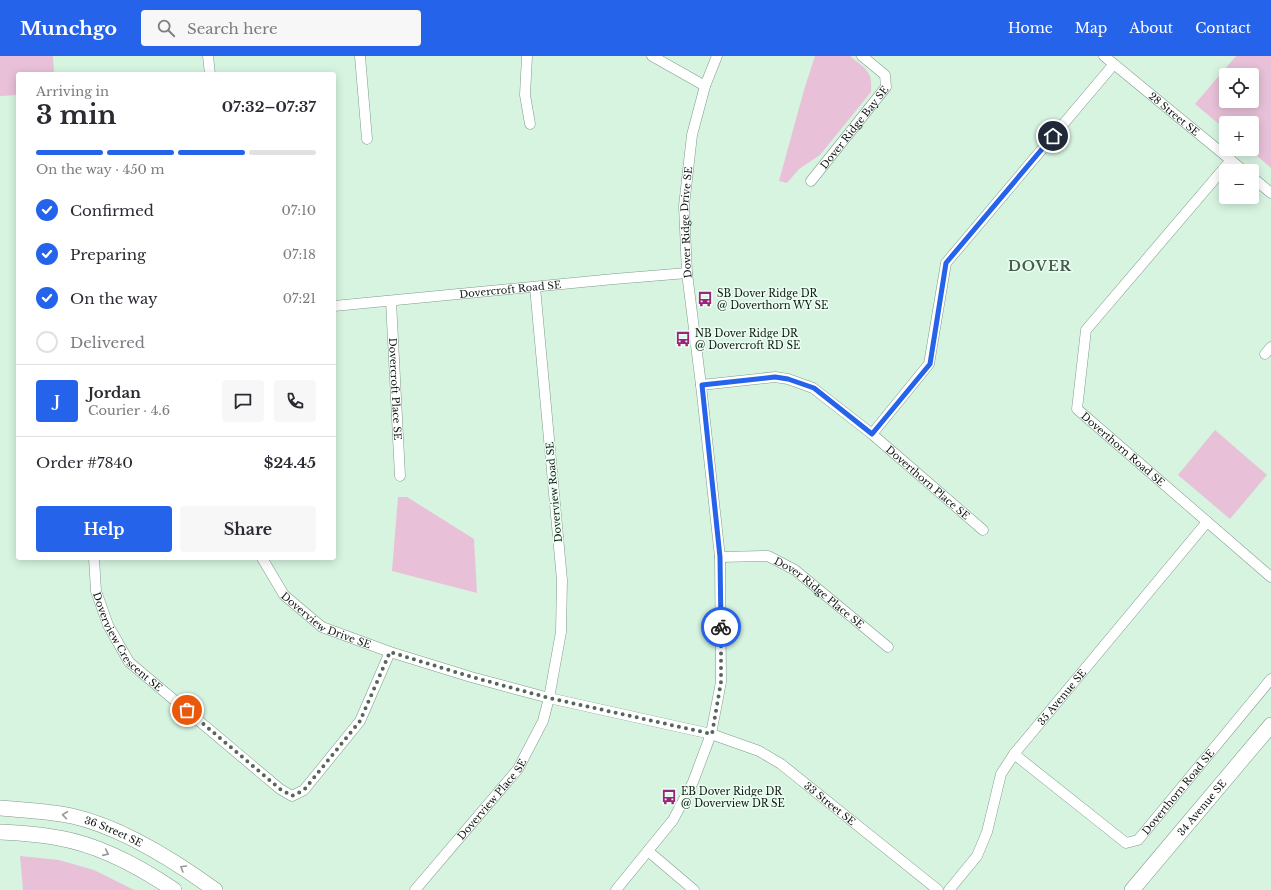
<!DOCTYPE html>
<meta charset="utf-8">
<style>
body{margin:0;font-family:"Libre Baskerville",serif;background:#f7f7f7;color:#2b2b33;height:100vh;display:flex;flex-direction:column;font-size:15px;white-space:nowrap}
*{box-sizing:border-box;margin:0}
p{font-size:13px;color:#7c7c81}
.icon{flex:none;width:22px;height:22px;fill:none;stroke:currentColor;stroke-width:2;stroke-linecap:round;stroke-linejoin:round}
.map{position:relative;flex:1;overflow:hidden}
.sheet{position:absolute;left:16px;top:16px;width:320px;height:488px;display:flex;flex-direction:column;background:#fff;border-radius:4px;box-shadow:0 2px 10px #0003}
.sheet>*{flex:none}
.fabs{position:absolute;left:1219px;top:12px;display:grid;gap:8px}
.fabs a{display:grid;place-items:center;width:40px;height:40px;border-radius:4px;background:#fff;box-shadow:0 2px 10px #0003;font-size:20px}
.pin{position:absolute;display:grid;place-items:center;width:34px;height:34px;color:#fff;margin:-17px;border:2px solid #fff;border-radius:50%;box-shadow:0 1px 4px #0007}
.courier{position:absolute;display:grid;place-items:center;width:40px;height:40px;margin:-20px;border:3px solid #2563eb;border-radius:50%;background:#fff;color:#222;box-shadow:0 1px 5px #0007}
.summary em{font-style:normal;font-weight:800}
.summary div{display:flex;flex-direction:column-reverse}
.summary{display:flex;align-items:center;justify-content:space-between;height:68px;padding:0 20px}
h1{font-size:26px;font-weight:800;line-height:30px}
.bar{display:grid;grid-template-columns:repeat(4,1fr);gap:6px 4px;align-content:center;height:48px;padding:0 20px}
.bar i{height:5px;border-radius:3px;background:#e1e1e2}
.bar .active{background:#2563eb}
.bar p{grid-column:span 4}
.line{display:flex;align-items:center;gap:10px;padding:0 20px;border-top:1px solid #e1e1e2}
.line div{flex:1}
.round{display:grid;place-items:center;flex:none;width:42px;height:42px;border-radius:4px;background:#f7f7f7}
ol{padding:0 20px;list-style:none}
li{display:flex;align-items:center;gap:12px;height:44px}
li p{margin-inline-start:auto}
li .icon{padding:4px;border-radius:50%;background:#2563eb;color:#fff;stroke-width:4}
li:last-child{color:#7c7c81}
li i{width:22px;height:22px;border:2px solid #e1e1e2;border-radius:50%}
.action{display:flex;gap:8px;margin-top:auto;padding:8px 20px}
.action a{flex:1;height:46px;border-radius:4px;background:#2563eb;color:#fff;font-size:16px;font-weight:800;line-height:46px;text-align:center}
.action a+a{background:#f7f7f7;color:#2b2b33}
header{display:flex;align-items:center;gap:24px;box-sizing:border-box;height:56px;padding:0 20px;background:#2563eb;color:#fff}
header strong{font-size:19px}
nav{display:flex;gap:22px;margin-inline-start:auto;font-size:14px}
.search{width:280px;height:36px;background:#f7f7f7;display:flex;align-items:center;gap:10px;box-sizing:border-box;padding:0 14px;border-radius:4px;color:#7c7c81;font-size:15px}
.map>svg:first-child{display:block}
.green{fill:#e8c1d8;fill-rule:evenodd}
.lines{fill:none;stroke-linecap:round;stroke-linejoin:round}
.street-casing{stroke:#809b8a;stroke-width:11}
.secondary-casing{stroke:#809b8a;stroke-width:16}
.street{stroke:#fff;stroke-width:10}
.secondary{stroke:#fff;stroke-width:15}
.oneway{stroke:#939895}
.done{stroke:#55665b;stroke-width:4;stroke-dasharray:0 7.2}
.route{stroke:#2563eb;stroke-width:5}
.labels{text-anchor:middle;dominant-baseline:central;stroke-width:3;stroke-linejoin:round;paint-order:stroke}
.street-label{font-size:10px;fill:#0f1913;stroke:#ecfef2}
.poi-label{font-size:10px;fill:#0f1913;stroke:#ecfef2;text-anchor:start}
.district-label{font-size:14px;font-weight:bold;letter-spacing:1px;fill:#455e4f;stroke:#ecfef2}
</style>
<header>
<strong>Munchgo</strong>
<div class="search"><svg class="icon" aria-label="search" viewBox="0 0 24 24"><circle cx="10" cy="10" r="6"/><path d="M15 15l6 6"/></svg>Search here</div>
<nav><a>Home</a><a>Map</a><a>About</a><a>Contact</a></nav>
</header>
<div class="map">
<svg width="1271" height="834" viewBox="0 0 1271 834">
<rect width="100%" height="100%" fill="#d7f4e1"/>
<!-- green -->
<g class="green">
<path d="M0 0H53L54 18H18V39L0 40Z"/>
<path d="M815 0H850C865 13 873 14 871 36L820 99 799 113 787 127 779 125 804 34Z"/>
<path d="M1236 0H1271V112L1249 93H1252V67H1226V74L1195 48ZM1226 19H1252V45H1226Z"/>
<path d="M1215 374 1267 419 1230 463 1178 419Z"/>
<path d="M398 441H407L474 483 477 537 392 515Z"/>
<path d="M20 800 59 804 94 814 134 834H23Z"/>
</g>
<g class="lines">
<defs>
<g id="street">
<path d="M208 0 210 18"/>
<path d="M360 0 367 83"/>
<path d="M527 0 525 39 530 68"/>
<path d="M652 0 705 30"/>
<path id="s1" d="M1104 0 1244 115"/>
<path id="s2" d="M1231 104 1086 274 1077 353 1271 521"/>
<path d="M1252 121 1271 137"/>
<path id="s3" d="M811 125 886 31 885 19 862 0"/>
<path id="s4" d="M391 245 400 420"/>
<path id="s5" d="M334 250 614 223 687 217"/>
<path d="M1265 298 1271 291"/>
<path d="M701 329 775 321 788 323 813 332 872 378 929 308 946 207 1114 8"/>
<path id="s6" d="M872 378 983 474"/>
<path id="s7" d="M720 501 768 500 795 514 888 591"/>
<path id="s8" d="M94 502 96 535 108 569 129 606 280 733 292 740 304 734 360 665 390 596"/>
<path id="s9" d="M262 502 284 539 322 571 390 596 471 621 549 642 711 678 759 695 781 708 938 834"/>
<path id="s10" d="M1014 698 1126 787 1138 784 1271 623"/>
<path d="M648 795 694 834"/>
<path id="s11" d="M415 834 518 713 543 665 549 642 561 576 562 524 535 231"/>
<path id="s12" d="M616 834 673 764 693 726 711 678 721 626 720 501 701 329 687 217 684 150 692 79 705 30 717 0"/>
<path id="s13" d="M949 834 977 800 987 776 1001 718 1014 698 1207 466"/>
</g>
<g id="secondary">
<path id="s14" d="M0 752C24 754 49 755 72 760 121 771 175 805 215 834"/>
<path d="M0 776C20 777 39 778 59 782 99 789 140 811 174 834"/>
<path id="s15" d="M1132 834 1271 669"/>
</g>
</defs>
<!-- street casing -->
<use href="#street" class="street-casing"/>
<!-- secondary casing -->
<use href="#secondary" class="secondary-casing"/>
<!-- street -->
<use href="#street" class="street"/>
<!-- secondary -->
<use href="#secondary" class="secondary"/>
</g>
<!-- one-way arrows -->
<defs><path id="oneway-chevron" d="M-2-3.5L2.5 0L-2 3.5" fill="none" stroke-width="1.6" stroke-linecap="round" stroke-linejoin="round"/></defs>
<g class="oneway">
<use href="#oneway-chevron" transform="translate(65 759) rotate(-172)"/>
<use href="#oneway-chevron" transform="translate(106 797) rotate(24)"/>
<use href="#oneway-chevron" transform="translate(183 812) rotate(-149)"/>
</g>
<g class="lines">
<!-- done -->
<path class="done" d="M187 654 280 733 292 740 304 734 360 665 390 596 472 621 549 642 712 678 721 626V571"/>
<!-- route -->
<path class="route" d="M721 571 720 501 702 329 775 321 788 323 814 332 872 378 930 308 946 207 1053 80"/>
</g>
<!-- icons -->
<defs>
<symbol id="bus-bare" viewBox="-9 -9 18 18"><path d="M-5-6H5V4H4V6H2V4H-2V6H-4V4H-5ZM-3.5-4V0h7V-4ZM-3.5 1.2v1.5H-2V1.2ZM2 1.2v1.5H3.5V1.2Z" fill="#9e237a" stroke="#ecfef2" stroke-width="2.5" paint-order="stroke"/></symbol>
</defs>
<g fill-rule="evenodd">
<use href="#bus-bare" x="694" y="232" width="22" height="22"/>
<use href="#bus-bare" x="672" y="272" width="22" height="22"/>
<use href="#bus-bare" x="658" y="730" width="22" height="22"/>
</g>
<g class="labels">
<!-- street labels -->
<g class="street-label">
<text stroke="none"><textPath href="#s1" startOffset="91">28 Street SE</textPath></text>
<text stroke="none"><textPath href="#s3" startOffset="69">Dover Ridge Bay SE</textPath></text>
<text stroke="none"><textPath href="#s12" startOffset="699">Dover Ridge Drive SE</textPath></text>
<text stroke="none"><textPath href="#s5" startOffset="177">Dovercroft Road SE</textPath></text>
<text stroke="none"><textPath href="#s4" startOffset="88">Dovercroft Place SE</textPath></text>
<text stroke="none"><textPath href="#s2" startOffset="364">Doverthorn Road SE</textPath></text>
<text stroke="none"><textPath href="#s6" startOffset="74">Doverthorn Place SE</textPath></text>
<text transform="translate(554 436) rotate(-95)">Doverview Road SE</text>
<text stroke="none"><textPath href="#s7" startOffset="111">Dover Ridge Place SE</textPath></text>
<text stroke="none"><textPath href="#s9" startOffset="93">Doverview Drive SE</textPath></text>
<text stroke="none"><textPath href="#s8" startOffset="94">Doverview Crescent SE</textPath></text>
<text stroke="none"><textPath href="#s13" startOffset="228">35 Avenue SE</textPath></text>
<text stroke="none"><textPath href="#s10" startOffset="218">Doverthorn Road SE</textPath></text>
<text stroke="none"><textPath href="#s11" startOffset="119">Doverview Place SE</textPath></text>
<text stroke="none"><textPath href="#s9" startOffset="636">33 Street SE</textPath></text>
<text stroke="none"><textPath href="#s15" startOffset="108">34 Avenue SE</textPath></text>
<text stroke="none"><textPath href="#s14" startOffset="117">36 Street SE</textPath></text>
</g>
<!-- poi labels -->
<g class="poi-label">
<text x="717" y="237">SB Dover Ridge DR<tspan x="717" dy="12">@ Doverthorn WY SE</tspan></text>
<text x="695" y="277">NB Dover Ridge DR<tspan x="695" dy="12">@ Dovercroft RD SE</tspan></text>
<text x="681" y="735">EB Dover Ridge DR<tspan x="681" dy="12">@ Doverview DR SE</tspan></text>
</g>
<!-- district labels -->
<g class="district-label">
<text x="1040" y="210">DOVER</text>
</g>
</g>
</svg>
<div class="fabs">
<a><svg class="icon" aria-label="locate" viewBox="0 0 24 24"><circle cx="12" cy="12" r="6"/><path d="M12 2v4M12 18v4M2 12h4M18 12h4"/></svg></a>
<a>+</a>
<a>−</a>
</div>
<div class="pin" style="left:187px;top:654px;background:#ea580c"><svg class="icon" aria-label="bag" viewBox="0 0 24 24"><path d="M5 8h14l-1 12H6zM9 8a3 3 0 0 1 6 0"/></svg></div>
<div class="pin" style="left:1053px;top:80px;background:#1f2937"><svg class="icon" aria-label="home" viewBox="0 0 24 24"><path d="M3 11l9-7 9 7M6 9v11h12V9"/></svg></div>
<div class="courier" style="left:721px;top:571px"><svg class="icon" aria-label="bike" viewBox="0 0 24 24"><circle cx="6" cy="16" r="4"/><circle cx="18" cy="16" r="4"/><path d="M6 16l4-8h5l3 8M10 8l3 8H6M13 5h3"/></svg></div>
<section class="sheet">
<div class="summary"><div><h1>3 min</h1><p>Arriving in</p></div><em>07:32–07:37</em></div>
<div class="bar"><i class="active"></i><i class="active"></i><i class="active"></i><i></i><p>On the way · 450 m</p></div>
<ol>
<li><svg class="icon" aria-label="check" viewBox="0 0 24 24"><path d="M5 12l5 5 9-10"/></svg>Confirmed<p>07:10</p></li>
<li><svg class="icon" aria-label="check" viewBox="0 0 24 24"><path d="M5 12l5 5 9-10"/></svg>Preparing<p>07:18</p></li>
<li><svg class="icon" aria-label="check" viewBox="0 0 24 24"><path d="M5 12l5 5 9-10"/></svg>On the way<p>07:21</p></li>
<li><i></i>Delivered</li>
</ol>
<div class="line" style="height:72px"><b class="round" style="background:#2563eb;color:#fff">J</b><div><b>Jordan</b><p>Courier · 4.6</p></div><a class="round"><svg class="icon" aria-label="chat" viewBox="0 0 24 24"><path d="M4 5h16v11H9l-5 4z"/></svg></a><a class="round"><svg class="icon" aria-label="phone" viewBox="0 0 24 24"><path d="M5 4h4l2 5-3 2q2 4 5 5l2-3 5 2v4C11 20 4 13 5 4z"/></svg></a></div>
<div class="line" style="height:52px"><div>Order #7840</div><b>$24.45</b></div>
<div class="action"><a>Help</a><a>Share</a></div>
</section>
</div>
